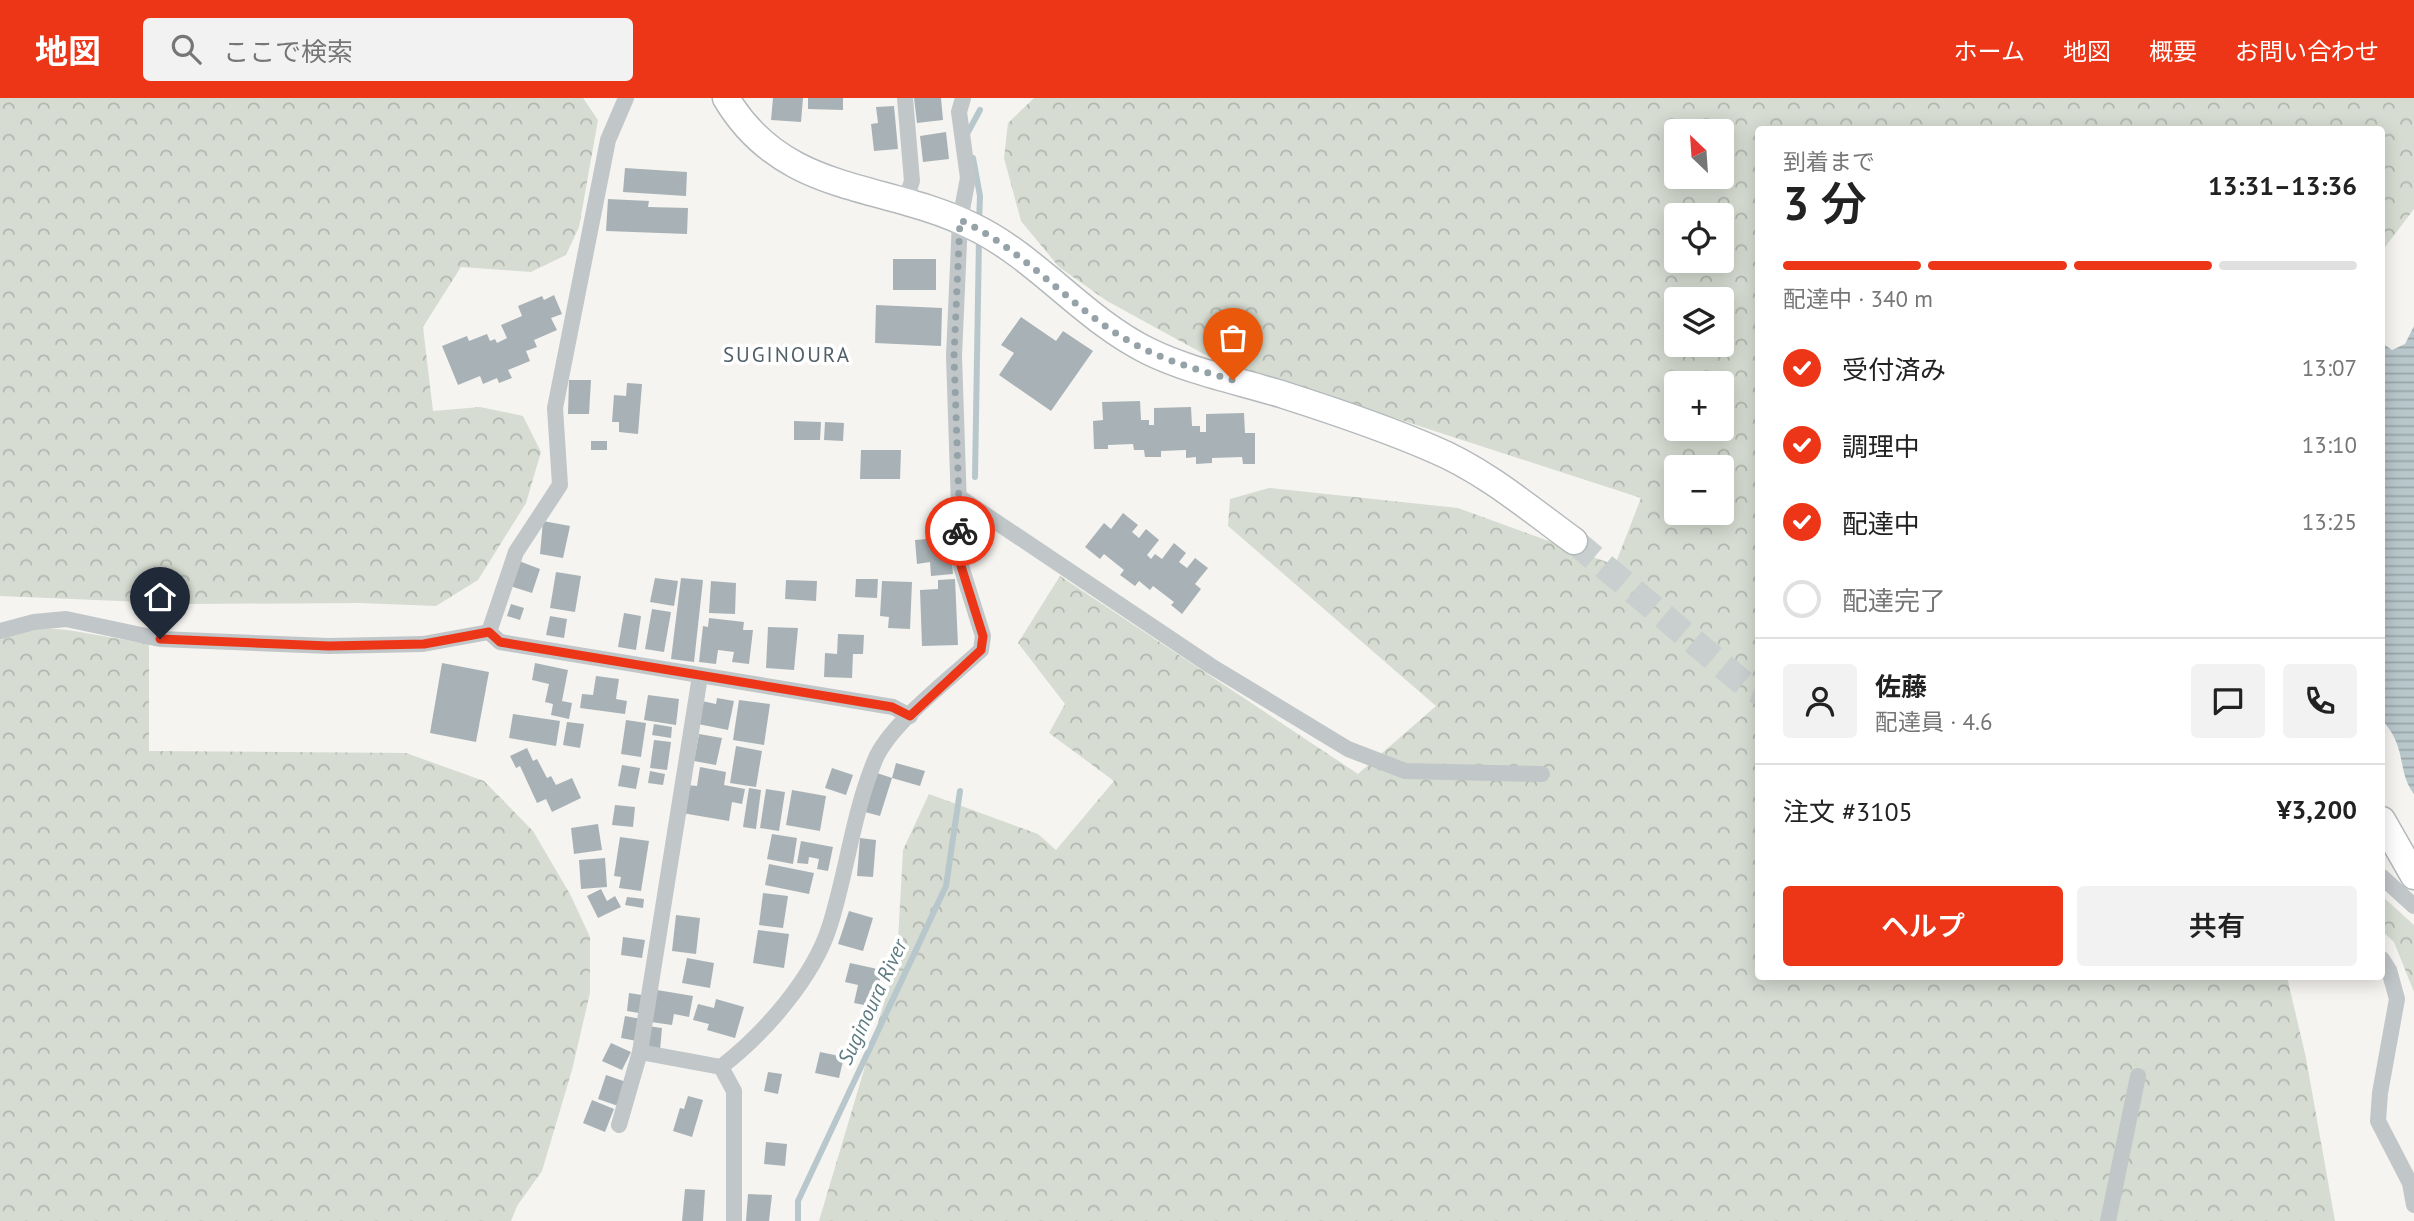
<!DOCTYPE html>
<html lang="ja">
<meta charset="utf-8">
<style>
body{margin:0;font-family:"PT Sans","Noto Sans JP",sans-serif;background:#f2f2f2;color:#222;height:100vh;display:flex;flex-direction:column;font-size:26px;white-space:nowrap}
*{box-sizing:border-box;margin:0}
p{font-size:23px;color:#767676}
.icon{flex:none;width:38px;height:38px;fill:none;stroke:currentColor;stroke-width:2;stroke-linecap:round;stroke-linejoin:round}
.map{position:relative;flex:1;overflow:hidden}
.sheet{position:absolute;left:1755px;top:28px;width:630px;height:854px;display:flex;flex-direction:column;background:#fff;border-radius:7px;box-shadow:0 4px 18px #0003}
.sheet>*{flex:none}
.needle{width:46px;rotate:335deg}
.tools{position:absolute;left:1664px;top:21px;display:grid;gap:14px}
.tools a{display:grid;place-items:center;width:70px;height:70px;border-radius:7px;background:#fff;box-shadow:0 4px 18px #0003;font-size:35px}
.pin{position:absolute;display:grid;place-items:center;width:60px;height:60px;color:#fff;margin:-72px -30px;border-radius:50% 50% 50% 0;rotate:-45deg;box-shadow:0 0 7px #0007}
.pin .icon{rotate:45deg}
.courier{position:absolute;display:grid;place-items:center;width:70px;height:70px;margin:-35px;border:5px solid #ed3618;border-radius:50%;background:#fff;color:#222;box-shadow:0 2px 9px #0007}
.summary em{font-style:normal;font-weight:600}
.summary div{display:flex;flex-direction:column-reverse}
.summary{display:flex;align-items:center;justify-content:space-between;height:119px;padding:0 28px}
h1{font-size:46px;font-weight:600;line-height:52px}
.bar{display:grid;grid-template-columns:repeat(4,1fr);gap:10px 7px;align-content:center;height:84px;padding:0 28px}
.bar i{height:9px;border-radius:5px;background:#e0e0e0}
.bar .current{background:#ed3618}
.bar p{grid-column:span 4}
.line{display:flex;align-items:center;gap:18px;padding:0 28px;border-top:2px solid #e0e0e0}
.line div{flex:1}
.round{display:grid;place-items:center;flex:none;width:74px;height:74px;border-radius:7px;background:#f2f2f2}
ol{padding:0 28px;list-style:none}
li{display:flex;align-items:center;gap:21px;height:77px}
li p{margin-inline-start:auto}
li .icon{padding:7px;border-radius:50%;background:#ed3618;color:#fff;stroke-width:4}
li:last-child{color:#767676}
li i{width:38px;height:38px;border:4px solid #e0e0e0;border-radius:50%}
.action{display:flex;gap:14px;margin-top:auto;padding:14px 28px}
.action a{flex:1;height:80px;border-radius:7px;background:#ed3618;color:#fff;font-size:28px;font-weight:600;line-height:80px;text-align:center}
.action a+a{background:#f2f2f2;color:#222}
header{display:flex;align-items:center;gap:42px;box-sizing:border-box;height:98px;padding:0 35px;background:#ed3618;color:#fff}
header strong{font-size:33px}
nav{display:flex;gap:38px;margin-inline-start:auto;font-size:24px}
.search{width:490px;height:63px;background:#f2f2f2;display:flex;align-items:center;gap:18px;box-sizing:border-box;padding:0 24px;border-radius:7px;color:#767676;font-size:26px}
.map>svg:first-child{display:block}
.forest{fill:url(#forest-crowns);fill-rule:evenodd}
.water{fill:url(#water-rules)}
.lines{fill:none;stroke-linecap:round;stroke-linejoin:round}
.stream{stroke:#b8c7cb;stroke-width:6}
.building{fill:#a8b2b6}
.primary-tunnel{stroke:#c9cecf;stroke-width:26;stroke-dasharray:26 13;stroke-linecap:butt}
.primary-casing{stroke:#b4b9bc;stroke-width:29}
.street{stroke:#c1c6c8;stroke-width:16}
.primary{stroke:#fff;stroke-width:26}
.done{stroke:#95a3a9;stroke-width:7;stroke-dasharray:0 12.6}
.route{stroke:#ed3618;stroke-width:9}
.labels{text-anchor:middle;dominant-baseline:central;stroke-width:7;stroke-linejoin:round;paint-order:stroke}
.neighbourhood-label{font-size:21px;letter-spacing:2px;fill:#505f68;stroke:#fff}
.water-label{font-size:21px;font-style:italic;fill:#5d7b81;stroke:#fff}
</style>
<header>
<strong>地図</strong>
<div class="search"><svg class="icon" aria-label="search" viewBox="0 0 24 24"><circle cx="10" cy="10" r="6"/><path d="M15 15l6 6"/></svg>ここで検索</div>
<nav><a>ホーム</a><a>地図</a><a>概要</a><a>お問い合わせ</a></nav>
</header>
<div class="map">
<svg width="2414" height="1123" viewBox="0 0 2414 1123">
<defs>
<pattern id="forest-crowns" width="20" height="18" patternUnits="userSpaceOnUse" patternTransform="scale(1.75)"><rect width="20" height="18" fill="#d6dcd1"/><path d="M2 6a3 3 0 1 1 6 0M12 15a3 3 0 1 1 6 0" fill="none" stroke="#b1b7af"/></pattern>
<pattern id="water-rules" width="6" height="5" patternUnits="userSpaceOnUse" patternTransform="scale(1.75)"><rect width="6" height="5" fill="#b8c7cb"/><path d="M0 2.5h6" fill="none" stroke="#99a6aa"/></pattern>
</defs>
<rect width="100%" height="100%" fill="#f5f4f0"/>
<!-- forest -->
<g class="forest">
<path d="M0 0H583L598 22 579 129 566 157 531 174 461 169 423 229 433 313 480 309 523 318 541 354 526 405 478 482 436 508 361 505 191 506 0 498Z"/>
<path d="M1034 0H2414V111L2382 153V32H1759V878L2287 879 2306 960 2335 1123H819L897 861 903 752 929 696 1038 736 1056 752 1114 683 1049 635 1065 606 1018 545 1060 478 1358 676 1436 608 1228 428 1230 401 1269 390 1458 410 1615 467 1641 400 1213 261 1107 203 1059 169 1021 123 1004 60 1008 25ZM1676 33H1722V79H1676ZM1676 117H1722V163H1676ZM1676 201H1722V247H1676ZM1676 285H1722V331H1676ZM1676 369H1722V415H1676Z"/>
<path d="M31 529 68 532 149 546V653L406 655 484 683 533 733 570 796 590 839V895L572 972 542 1073 517 1108 511 1123H0V540Z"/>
<path d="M2382 798 2414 827V894L2394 844 2382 833Z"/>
</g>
<!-- water -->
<path class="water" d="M2414 228V696C2396 672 2408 650 2382 622V245L2392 252 2405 246Z"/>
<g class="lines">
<!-- stream -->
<g class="stream">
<path d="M967 36 980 12"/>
<path d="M973 60 980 98 979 125"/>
<path d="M975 379 979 140"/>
<path d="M798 1123V1103L946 788 960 693"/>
</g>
</g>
<!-- building -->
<g class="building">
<path d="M773 0H803L801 24 771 22Z"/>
<path d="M808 0H843V12L808 11Z"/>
<path d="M914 0H941L943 22 917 25Z"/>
<path d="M894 8 898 51 874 53 871 26 878 25 876 9Z"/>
<path d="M946 34 949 61 923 64 920 38Z"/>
<path d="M625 70 687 74 686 98 623 94Z"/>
<path d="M608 101 649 103 648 109 688 110 687 136 606 133Z"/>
<rect x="893" y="161" width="43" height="31"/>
<path d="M554 197 562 216 551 220 557 232 534 242 537 249 526 253 530 263 508 272 512 280 499 285 497 280 483 286 480 278 458 287 442 248 467 238 469 243 487 236 490 243 495 241 497 245 507 240 501 227 522 218 518 208 542 198 544 202Z"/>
<path d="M876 207 942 210 941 248 875 245Z"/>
<path d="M1021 219 1056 243 1063 233 1093 253 1051 313 999 277 1014 255 1001 247Z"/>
<path d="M569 282H591L589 316H568Z"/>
<path d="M627 285 642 286 638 336 619 334V324H612L614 297 626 298Z"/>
<path d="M1140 303 1141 322H1149V327H1154V310L1191 309 1192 328H1200V334H1206V316L1244 315 1245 335H1255V366H1243L1242 359 1212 360V365L1196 366V359L1186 360V352L1161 353V359H1145L1144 352H1134L1133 346 1108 347V351H1094L1093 323 1103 322 1102 304Z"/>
<path d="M794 323 821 324 820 342H794Z"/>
<path d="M825 324 844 325 843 343 824 342Z"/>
<rect x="591" y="343" width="16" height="9"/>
<path d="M861 352H901L900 381H860Z"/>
<path d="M1123 415 1138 427 1132 434 1139 440 1146 431 1159 442 1147 457 1151 461 1155 456 1162 461 1174 445 1186 455 1179 464 1187 470 1195 460 1208 470 1195 486 1201 491 1182 516 1171 507 1174 504 1153 488 1150 492 1139 483 1135 488 1120 477 1124 472 1104 456 1100 461 1085 449 1104 425 1111 431Z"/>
<path d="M543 423 570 428 563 460 540 456Z"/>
<path d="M950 439 953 476 931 478 930 464 917 466 915 442Z"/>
<path d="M519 463 540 471 532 495 510 488Z"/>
<path d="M556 474 581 478 575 514 550 510Z"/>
<path d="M655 480 678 483 674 508 650 504Z"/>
<path d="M681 480 703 482 694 564 671 561Z"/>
<path d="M856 481H878L877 500 855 499Z"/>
<path d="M955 481 958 547 922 548 920 492 938 491V482Z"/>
<path d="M786 482 817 483 816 503 785 501Z"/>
<path d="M711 483 736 485 735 516 709 515Z"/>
<path d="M882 483 912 484 910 531 888 530 889 519 880 518Z"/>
<path d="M511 506 524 510 520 522 507 518Z"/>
<path d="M652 511 671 514 664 554 645 551Z"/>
<path d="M624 515 641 518 636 552 618 549Z"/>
<path d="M550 518 567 521 564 540 546 537Z"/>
<path d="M709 520 744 524 743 532H753L749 566 732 564 734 554 718 552 716 566 699 564 703 528 708 529Z"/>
<path d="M768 529 798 530 794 572 766 570Z"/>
<path d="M838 536 864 537 863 556H853L852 580 824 579 825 555 837 556Z"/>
<path d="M442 565 489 574 476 644 430 635Z"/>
<path d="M535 565 568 572 562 603 572 605 569 621 551 617 553 606 545 604 549 586 532 582Z"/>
<path d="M596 578 619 581 616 601 627 603 625 616 580 610 582 596 593 597Z"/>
<path d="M648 597 679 601 676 627 644 622Z"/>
<path d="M717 600 734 603 728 632 698 626 702 603 716 606Z"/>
<path d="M739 602 770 606 764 647 733 642Z"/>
<path d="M513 616 560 623 556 648 509 640Z"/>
<path d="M626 622 646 625 641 659 621 656Z"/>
<path d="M567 624 584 626 580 650 563 647Z"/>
<path d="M654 626 672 629 671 640 652 637Z"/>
<path d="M699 636 722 640 716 667 694 663Z"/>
<path d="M654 642 671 644 667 672 650 670Z"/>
<path d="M736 648 762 653 756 689 730 685Z"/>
<path d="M527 650 533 663 537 661 547 680 551 678 556 687 572 680 581 700 552 714 546 701 537 705 520 668 516 670 510 658Z"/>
<path d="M896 665 925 673 920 688 892 680Z"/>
<path d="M622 667 640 670 636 691 618 688Z"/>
<path d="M700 669 726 674 724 687 745 691 742 706 732 704 729 723 682 715 687 687 697 688Z"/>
<path d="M832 670 853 677 846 697 825 690Z"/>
<path d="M650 673 665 676 663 687 648 685Z"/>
<path d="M877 675 892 680 880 718 865 714Z"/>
<path d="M749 690 761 692 756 731 743 729Z"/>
<path d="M766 691 785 694 779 733 760 730Z"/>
<path d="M792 692 826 698 820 733 786 727Z"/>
<path d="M615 707 635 709 633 729 612 727Z"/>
<path d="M598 726 602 752 574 756 571 730Z"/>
<path d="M772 736 797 740 793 766 767 761Z"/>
<path d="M620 739 649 743 641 793 619 790 621 779 614 778Z"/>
<path d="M860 740 876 742 873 779 857 778Z"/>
<path d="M801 743 833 749 828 773 817 771 819 761 809 759 808 766 797 765Z"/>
<path d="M605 760 607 789 581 791 579 762Z"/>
<path d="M769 766 814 775 809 796 765 787Z"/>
<path d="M601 791 607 803 615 798 621 809 598 820 587 798Z"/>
<path d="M763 795 788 798 783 830 759 827Z"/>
<path d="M627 799 644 801 643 810 625 807Z"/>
<path d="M849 813 873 820 863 853 838 846Z"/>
<path d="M676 817 700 820 696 856 672 853Z"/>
<path d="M758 832 789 836 784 870 753 865Z"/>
<path d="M623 839 645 842 642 860 621 857Z"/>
<path d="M687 860 714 865 710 890 682 885Z"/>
<path d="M850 865 882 872 874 909 854 905 858 887 845 884Z"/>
<path d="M657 892 693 898 689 919 674 916 672 927 651 924Z"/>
<path d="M629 895 642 897 639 915 627 913Z"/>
<path d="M716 901 744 909 735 940 707 932 709 926 693 922 698 906 714 910Z"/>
<path d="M625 918 641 921 637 943 621 940Z"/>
<path d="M648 928 662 930 660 952 646 950Z"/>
<path d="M611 945 631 954 622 972 602 963Z"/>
<path d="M820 954 844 959 839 980 815 975Z"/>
<path d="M768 974 782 976 778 996 764 993Z"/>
<path d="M606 977 626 984 618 1008 598 1001Z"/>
<path d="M688 998 703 1002 692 1039 673 1033 680 1010 684 1011Z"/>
<path d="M592 1002 614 1011 605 1034 583 1025Z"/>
<path d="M766 1044 787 1046 785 1068 764 1066Z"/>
<path d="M685 1091 705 1092 703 1123H682Z"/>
<path d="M748 1096 772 1097 769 1123H746Z"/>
</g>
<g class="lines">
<!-- primary-tunnel -->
<path class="primary-tunnel" d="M1574 443 1749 590 1759 594"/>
<defs>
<g id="primary">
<path d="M726 0C784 98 883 84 972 128 1037 159 1083 221 1148 253 1191 274 1239 283 1284 297 1334 313 1385 330 1433 351 1484 372 1530 411 1574 443"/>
<path d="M2382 722 2414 778"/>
</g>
</defs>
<!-- primary casing -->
<use href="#primary" class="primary-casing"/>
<!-- street -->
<g class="street">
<path d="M905 104 912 83 905 0"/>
<path d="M959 399 1211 568 1348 651 1405 673 1542 676"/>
<path d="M0 533 34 524 66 521 160 541 329 548 423 546 489 534"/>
<path d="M489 534 516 454 560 387 555 310 608 42 626 0"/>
<path d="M489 534 500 544 893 609 910 618"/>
<path d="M2382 779 2414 808"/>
<path d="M2382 861 2389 872 2397 901 2380 995 2378 1023 2410 1085 2414 1107"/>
<path d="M640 954 721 969"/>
<path d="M619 1027 640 954 700 578"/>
<path d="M734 1123V993L721 969C764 936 814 879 830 827 847 773 853 715 875 662 890 626 951 580 981 552L983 538 961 468 954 258 960 122 968 80 959 14 963 0"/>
<path d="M2108 1123 2138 978"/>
</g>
<!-- primary -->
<use href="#primary" class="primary"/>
</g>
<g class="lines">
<!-- done -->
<path class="done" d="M960 433 954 258 960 122C1022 150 1065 204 1122 239 1156 260 1194 271 1233 282"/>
<!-- route -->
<path class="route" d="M160 541 329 548 424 546 489 534 500 544 892 609 910 618 981 552 983 538 961 468 960 433"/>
</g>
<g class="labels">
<!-- neighbourhood labels -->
<g class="neighbourhood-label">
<text x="787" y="256">SUGINOURA</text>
</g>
<!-- water labels -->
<g class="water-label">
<text transform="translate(872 904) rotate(-65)">Suginoura River</text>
</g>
</g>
</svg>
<div class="tools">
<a><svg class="needle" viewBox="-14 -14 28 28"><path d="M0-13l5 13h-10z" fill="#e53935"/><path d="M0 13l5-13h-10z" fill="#767676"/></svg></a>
<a><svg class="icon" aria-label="locate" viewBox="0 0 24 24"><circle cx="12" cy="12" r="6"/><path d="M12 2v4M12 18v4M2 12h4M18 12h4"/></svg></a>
<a><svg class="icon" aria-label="layers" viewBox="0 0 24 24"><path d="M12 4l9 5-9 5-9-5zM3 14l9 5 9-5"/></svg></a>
<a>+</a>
<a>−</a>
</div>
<div class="pin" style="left:1233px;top:282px;background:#ea580c"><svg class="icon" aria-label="bag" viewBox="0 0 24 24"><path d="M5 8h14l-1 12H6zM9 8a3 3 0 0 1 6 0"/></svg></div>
<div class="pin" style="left:160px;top:541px;background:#1f2937"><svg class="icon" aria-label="home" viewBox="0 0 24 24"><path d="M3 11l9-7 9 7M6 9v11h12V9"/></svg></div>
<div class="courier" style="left:960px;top:433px"><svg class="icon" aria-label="bike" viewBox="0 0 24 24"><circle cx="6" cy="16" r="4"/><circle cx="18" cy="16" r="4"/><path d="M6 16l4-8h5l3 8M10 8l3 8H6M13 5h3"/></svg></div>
<section class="sheet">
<div class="summary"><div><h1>3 分</h1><p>到着まで</p></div><em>13:31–13:36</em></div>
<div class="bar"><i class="current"></i><i class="current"></i><i class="current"></i><i></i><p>配達中 · 340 m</p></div>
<ol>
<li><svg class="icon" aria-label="check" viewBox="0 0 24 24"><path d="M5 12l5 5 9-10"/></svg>受付済み<p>13:07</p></li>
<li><svg class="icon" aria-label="check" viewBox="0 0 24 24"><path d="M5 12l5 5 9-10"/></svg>調理中<p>13:10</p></li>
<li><svg class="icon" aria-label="check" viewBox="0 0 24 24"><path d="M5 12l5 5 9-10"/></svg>配達中<p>13:25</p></li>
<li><i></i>配達完了</li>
</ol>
<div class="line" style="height:126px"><a class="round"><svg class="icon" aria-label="person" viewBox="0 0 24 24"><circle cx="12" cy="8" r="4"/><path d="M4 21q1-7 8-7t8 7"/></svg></a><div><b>佐藤</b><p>配達員 · 4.6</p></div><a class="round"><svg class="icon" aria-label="chat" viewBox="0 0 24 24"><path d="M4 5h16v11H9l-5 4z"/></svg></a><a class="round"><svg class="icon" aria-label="phone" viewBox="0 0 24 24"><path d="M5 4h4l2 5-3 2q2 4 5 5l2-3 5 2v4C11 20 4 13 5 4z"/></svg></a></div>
<div class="line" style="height:91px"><div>注文 #3105</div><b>¥3,200</b></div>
<div class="action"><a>ヘルプ</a><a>共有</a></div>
</section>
</div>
